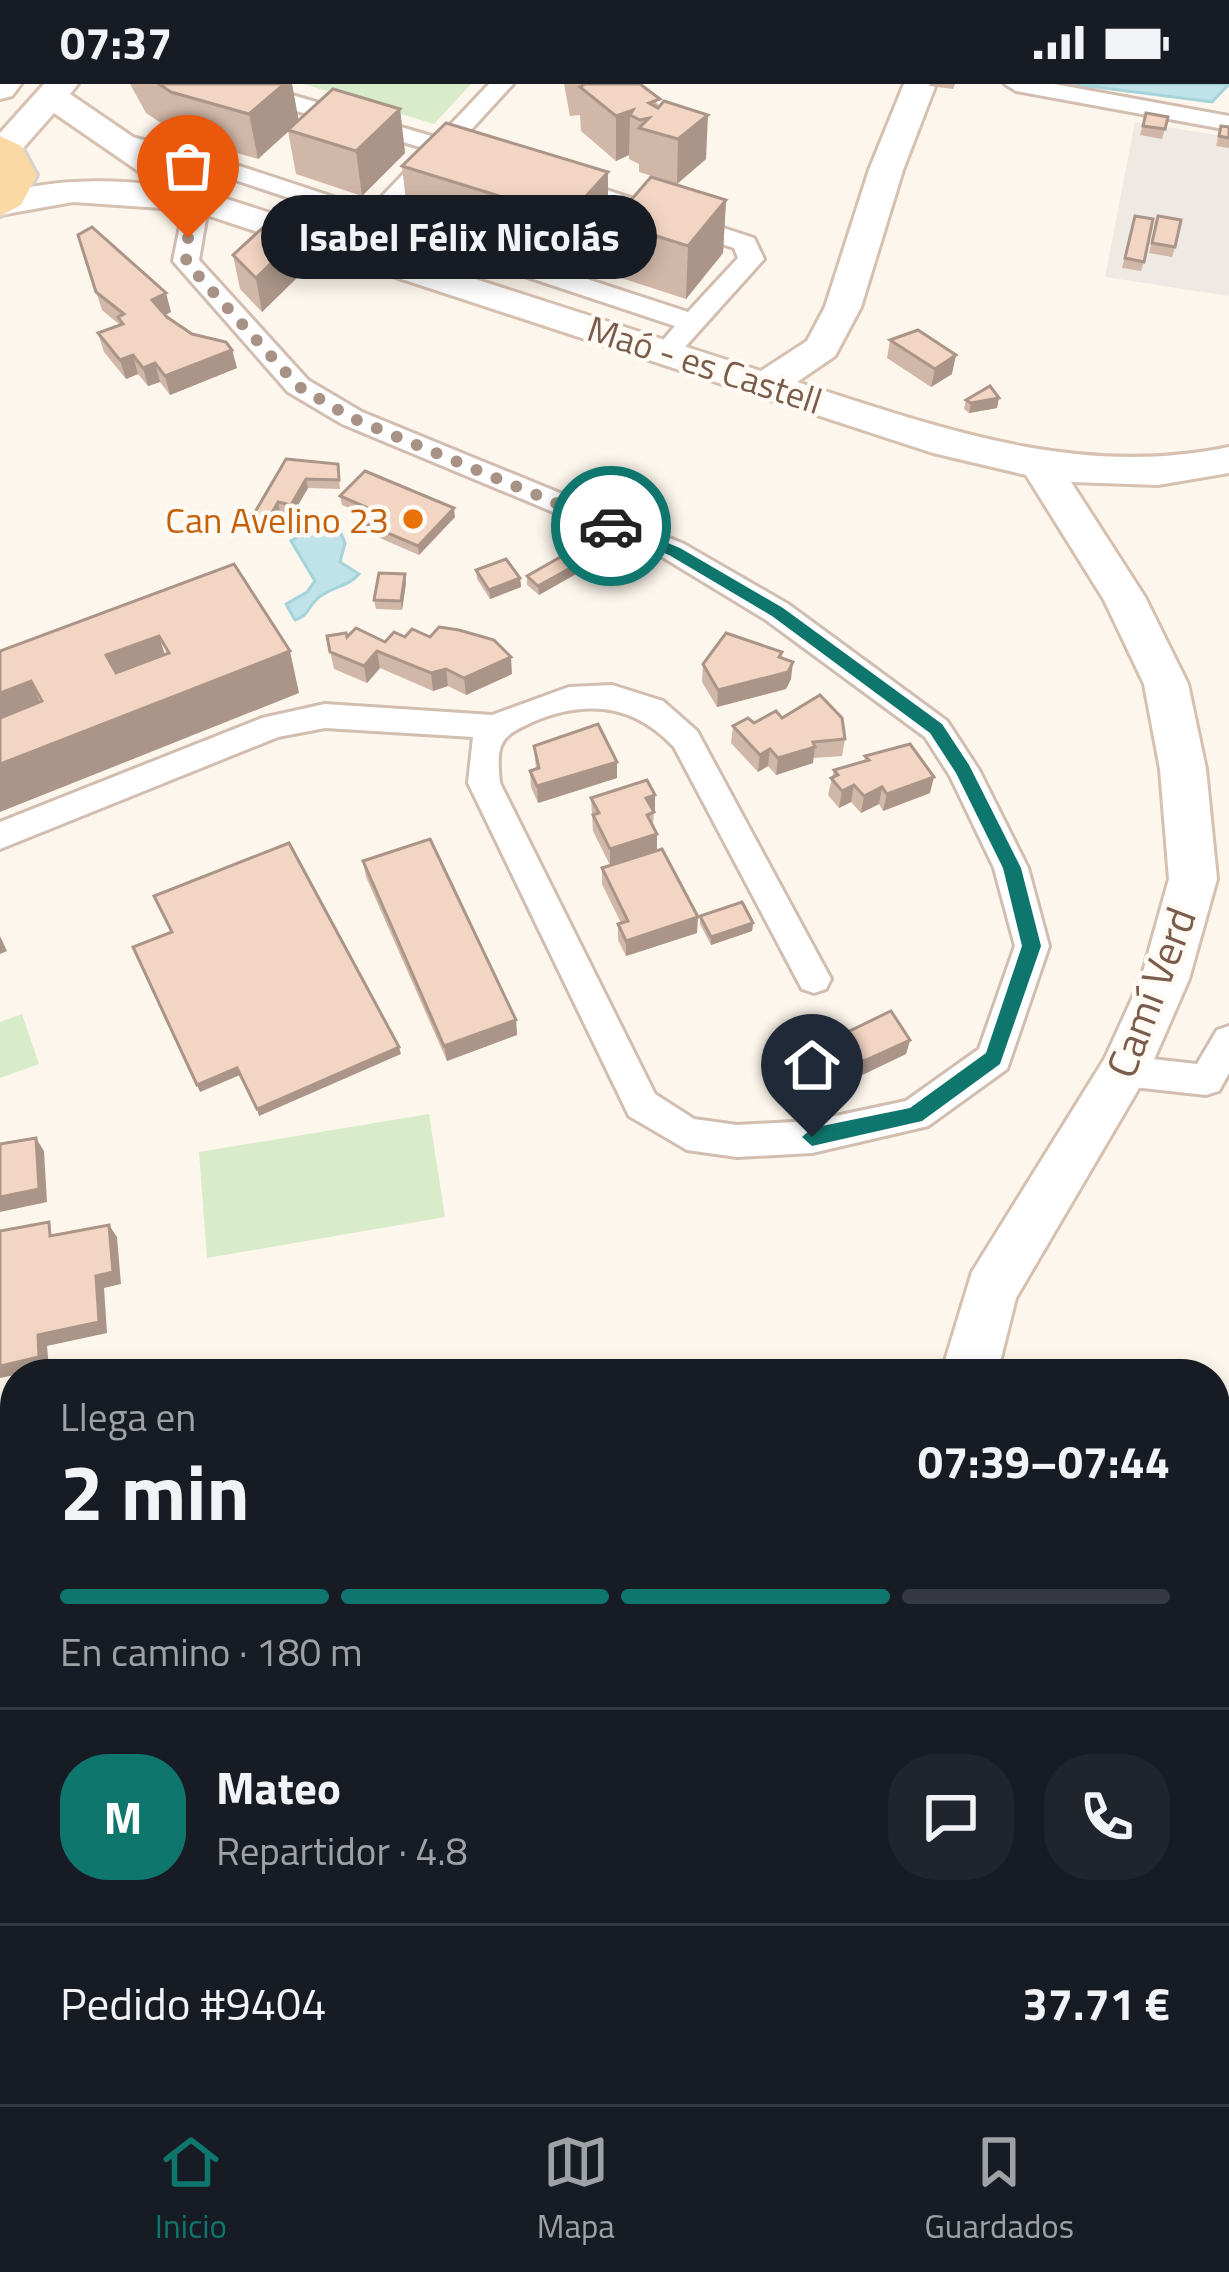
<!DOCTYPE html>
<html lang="es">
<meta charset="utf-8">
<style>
body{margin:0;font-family:"Titillium Web",sans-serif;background:#20242c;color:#f1f3f6;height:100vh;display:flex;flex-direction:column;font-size:45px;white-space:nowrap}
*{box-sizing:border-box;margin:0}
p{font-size:39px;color:#9ea1a6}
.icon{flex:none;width:66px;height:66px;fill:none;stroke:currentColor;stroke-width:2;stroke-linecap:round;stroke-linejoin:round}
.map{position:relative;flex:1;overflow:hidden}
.panel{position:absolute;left:0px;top:1275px;width:1230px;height:747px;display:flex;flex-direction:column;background:#171b24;border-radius:48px 48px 0 0;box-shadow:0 6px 18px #0003}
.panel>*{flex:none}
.pin{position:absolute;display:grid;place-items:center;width:102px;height:102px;color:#fff;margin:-123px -51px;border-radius:50% 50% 50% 0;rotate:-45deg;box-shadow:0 0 12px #0007}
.pin .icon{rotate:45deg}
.courier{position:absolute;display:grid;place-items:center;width:120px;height:120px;margin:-60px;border:9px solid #0f766e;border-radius:50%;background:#fff;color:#222;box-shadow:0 3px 15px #0007}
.bubble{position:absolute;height:84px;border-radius:42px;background:#171b24;box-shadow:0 6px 18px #0003;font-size:39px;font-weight:700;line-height:84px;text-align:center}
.overview em{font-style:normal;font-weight:700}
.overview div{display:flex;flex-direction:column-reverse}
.overview{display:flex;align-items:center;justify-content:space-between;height:204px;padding:0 60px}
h1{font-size:78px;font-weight:700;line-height:90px}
.bar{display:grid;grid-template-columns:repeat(4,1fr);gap:18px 12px;align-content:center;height:144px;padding:0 60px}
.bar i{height:15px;border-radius:9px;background:#363941}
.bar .on{background:#0f766e}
.bar p{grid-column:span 4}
.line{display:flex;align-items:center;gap:30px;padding:0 60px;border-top:3px solid #363941}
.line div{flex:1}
.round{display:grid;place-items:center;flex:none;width:126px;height:126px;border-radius:48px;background:#20242c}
.status{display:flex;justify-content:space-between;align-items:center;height:84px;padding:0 60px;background:#171b24;direction:ltr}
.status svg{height:33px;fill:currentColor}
.tabs{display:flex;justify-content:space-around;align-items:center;height:168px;border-top:3px solid #363941;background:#171b24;font-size:33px;color:#9ea1a6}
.tabs a{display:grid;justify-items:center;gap:6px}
.tabs .on{color:#0f766e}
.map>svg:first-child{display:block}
.industrial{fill:#efe9e4}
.green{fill:#d8ecc9}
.water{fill:#bfe3e8;stroke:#a5d3da;stroke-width:3}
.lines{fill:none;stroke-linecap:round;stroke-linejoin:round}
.street-casing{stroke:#d1beb0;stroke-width:6}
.secondary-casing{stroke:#d6c0b0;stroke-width:6}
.primary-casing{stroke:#dad1cd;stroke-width:6}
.street{fill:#fff;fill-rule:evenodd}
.secondary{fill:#fff;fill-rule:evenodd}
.primary{fill:#fbd9a5;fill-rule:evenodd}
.wall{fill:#d1b7a8}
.shaded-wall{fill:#aa9588}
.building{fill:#f3d5c3;stroke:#aa9588;stroke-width:3;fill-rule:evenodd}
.route{fill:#0f766e}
.done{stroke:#a89285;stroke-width:12;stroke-dasharray:0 21.6}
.food-dot{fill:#e8710a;stroke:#fffaf3;stroke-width:4.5}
.labels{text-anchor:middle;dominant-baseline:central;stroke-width:9;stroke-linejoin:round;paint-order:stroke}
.far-street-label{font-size:36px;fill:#7a5c4d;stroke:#fffaf3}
.far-food-label{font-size:36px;fill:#c56008;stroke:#fffaf3;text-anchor:end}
.street-label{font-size:42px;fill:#7a5c4d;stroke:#fffaf3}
</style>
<div class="status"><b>07:37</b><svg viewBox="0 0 49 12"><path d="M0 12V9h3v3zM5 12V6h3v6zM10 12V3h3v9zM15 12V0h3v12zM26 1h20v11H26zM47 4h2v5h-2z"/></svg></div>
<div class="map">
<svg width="1229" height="2020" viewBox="0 0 1229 2020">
<rect width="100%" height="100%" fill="#fdf6ec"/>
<!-- industrial -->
<path class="industrial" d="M1135 38 1229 53V212L1105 193Z"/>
<!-- green -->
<g class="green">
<path d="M304 0H471L434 40Z"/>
<path d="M22 930 39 980 0 994V938Z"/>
<path d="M429 1030 445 1133 207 1174 199 1068Z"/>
</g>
<!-- water -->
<g class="water">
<path d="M1073 0H1229L1212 18Z"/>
<path d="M317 441 340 447 345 459 340 478 359 490C347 504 328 503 316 516 306 526 309 531 295 536L286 520 307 508 315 497 291 457Z"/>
</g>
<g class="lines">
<defs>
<g id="street">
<path d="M250 0H275L285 9 438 54 489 0H513L458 60 479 66V76L447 72 391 131 688 228 738 174 734 164 555 105V95H573L754 154 764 175 676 273 667 275 654 267 675 242 202 85 104 60 100 55 112 48 218 75 370 125 427 65 269 19Z"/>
<path d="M1005 0H1054L1229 32V46L1016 7Z"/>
<path d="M197 110 209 117 199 176 308 296 362 328 684 460 788 520 947 637 979 686 1028 784 1049 862 1007 985 928 1042 812 1069 737 1073 687 1066 629 1032 468 699 473 653 325 644 278 653 0 765V738L262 634 325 620 492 631 569 603 612 601 663 617 697 647 831 895 826 905 814 909 802 905 674 663C633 619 584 615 530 639 519 645 506 649 501 662 497 673 499 687 500 699L655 1010 694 1035 737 1041 812 1037 906 1017 979 965 1015 862 994 784 950 692 925 653 766 536 664 474 342 340 288 308 173 177 185 117Z"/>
<path d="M1229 942V989L1219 1007 1206 1011 1124 1002 1111 998 1106 987 1111 976 1124 972 1197 980 1217 946Z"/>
</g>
<g id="secondary">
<path d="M0 0H21L12 12 0 15Z"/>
<path d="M44 0H78L70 10 168 77 211 96 216 103 211 110 761 287 807 257 825 223 869 86 904 0H936L903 86 861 223 835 272 797 298C940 344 1078 395 1229 363V389L1158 401 1071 398 1145 513 1188 600 1206 685 1217 795 1189 895 1149 987 1016 1214 997 1290H941L972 1188 1105 974 1141 895 1169 795 1160 685 1144 600 1104 516 1026 391 933 369 191 126 73 118 0 131V110C56 94 111 95 169 102L144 91 54 29 16 72 0 74V49Z"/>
<path d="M793 2007H863L861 2020H791Z"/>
</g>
<path id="primary" d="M0 52 21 62 37 91 21 121 0 132Z"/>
</defs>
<!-- street casing -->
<use href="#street" class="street-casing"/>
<!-- secondary casing -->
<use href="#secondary" class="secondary-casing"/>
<!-- primary casing -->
<use href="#primary" class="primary-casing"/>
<!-- street -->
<use href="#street" class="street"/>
<!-- secondary -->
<use href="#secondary" class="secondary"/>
<!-- primary -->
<use href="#primary" class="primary"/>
</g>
<!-- wall -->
<g class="wall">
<path d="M130 0H292L298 36 400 25 405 69 362 112 296 90 288 47 258 75 182 53 146 29Z"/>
<path d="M564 0H640L706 75 677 100 639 88V80L629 75V71L616 77 581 47 580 31 570 32Z"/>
<path d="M930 0H955L953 5 929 2Z"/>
<path d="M1146 29 1168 33 1162 55 1140 51Z"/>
<path d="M1221 42 1229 43V64L1216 62Z"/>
<path d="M402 82 608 132 568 177 407 126Z"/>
<path d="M726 116 723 169 686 215 612 191V138Z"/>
<path d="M1135 132 1144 178 1141 187 1122 184Z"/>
<path d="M1158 132 1175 163 1172 173 1149 169Z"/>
<path d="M78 151 171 228 165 231 167 233 192 250 232 266 237 284 170 311 160 298 148 302 138 290 126 295 104 268 98 249 120 241 102 226Z"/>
<path d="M233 171 309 182 262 228 240 205Z"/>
<path d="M890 256 952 290 931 303 887 274Z"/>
<path d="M966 316 997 324 969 329 964 325Z"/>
<path d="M286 375 338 380 340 405 308 404 293 430 280 428 269 447 253 444 251 435Z"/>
<path d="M340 412 455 433 419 471 366 448 364 439 370 433 342 421Z"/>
<path d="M583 477V486L539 511 527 501V492Z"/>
<path d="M476 486 520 494 521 503 490 515 477 495Z"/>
<path d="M406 499 402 526 376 525 374 516Z"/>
<path d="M327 552 385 558 512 590 466 611 448 602 433 607 380 584 367 599 334 585Z"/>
<path d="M782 568 781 574 791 595 786 605 717 623 702 598 703 580Z"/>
<path d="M782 634 845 655 842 672 813 674V679L776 691 768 682 758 688 731 659 733 642Z"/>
<path d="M534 662 617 694 538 719 531 703 530 687 536 685Z"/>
<path d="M865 672 930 709 883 727 879 720 861 729 851 718 839 724 828 711 834 686 864 677Z"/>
<path d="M655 711 653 743 657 750V766L697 849 626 872 618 856V840L621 839 602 800V784L610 781 593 747 591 714Z"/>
<path d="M363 777 516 936 517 951 447 977 366 793Z"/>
<path d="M700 832 753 839 752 847 711 861 700 840Z"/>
<path d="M837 953 910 956 906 970 862 991 807 1003 804 987 784 990 780 971 782 957Z"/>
</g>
<!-- shaded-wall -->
<g class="shaded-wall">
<path d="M284 0H292L299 38 258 75 249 30Z"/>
<path d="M400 25 405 69 362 112 356 67Z"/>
<path d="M633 26 630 31 629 71 616 77V32Z"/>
<path d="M708 31 706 75 677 100 678 55Z"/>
<path d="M608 88V132L568 177 567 133Z"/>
<path d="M726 116 723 169 686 215 688 162Z"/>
<path d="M303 148 309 182 262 228 256 194Z"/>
<path d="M166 209 171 228 157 235 152 216Z"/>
<path d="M232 266 237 284 170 311 165 292Z"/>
<path d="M133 271 138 290 126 295 120 276Z"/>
<path d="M956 271 952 290 931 303 935 285Z"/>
<path d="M155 279 160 298 148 302 143 284Z"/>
<path d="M999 314 997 324 969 329 971 319Z"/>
<path d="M306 395 308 404 293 430 291 421Z"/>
<path d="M278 418 280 428 269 447 267 438Z"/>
<path d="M454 424 455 433 419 471 418 462Z"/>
<path d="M583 477V486L539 511 538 502Z"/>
<path d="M405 490 406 499 402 526 401 517Z"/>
<path d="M520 494 521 503 490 515 489 506Z"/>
<path d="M159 552 172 593 121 613 106 571Z"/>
<path d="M290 567 299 609 0 728V680Z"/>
<path d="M377 567 380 584 367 599 364 582Z"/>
<path d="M511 573 512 590 466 611 464 594Z"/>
<path d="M793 578 791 595 786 605 717 623 718 606Z"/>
<path d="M446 585 448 602 433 607 431 589Z"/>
<path d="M31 597 49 638 0 657V609Z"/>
<path d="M815 663 813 679 776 691 778 674Z"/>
<path d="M770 665 768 682 758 688 760 671Z"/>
<path d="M617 678V694L538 719 537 702Z"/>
<path d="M934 693 930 709 883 727 887 710Z"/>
<path d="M854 701 851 718 839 724 842 707Z"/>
<path d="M882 703 879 720 861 729 864 712Z"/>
<path d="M655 711V728L646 714Z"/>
<path d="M657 750V766L610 781V765Z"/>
<path d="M698 833 697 849 626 872V857Z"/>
<path d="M753 839 752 847 711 861V853Z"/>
<path d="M0 852 7 867 0 870Z"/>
<path d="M516 936 517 951 447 977 444 962Z"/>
<path d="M910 956 906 970 862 991 807 1003 810 989Z"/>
<path d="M399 963 401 970 259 1032 257 1025Z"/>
<path d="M237 984 240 991 200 1008 197 1001Z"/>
<path d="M36 1054 44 1067 47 1118 0 1128V1113Z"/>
<path d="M109 1141 117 1153 121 1200 104 1204 107 1249 47 1262 49 1284 0 1294V1282L38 1251 96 1192Z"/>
</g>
<!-- building -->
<g class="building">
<path d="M159 0H284L249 30 171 8Z"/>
<path d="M585 0H640L660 15 649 19 658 24 664 17 708 31 678 55 639 44 649 34 640 36 630 31 633 26 616 32 580 3Z"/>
<path d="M333 5 400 25 356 67 288 46Z"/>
<path d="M1146 29 1168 33 1165 45 1143 42Z"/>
<path d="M446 39 608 88 567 133 402 82Z"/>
<path d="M1221 42 1229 43V54L1219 52Z"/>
<path d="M651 93 726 116 688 162 612 138Z"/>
<path d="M1135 132 1153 135 1144 178 1125 174Z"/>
<path d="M1158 132 1181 136 1175 163 1152 159Z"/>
<path d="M270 137 303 148 256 194 233 171Z"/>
<path d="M92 143 166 209 152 216 167 233 192 250 226 258 232 266 165 292 155 279 143 284 133 271 120 276 98 249 123 240 118 233 124 230 96 208 78 151Z"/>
<path d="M918 246 956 271 935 285 890 256Z"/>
<path d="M990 302 999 314 971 319 966 316Z"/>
<path d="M286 375 338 380 339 396 306 395 291 421 278 418 267 438 251 435Z"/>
<path d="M365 387 454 424 418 462 364 439 375 427 340 412Z"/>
<path d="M571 467 583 477 538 502 527 492Z"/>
<path d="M506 475 520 494 489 506 476 486Z"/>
<path d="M234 480 290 567 0 680V634L42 617 31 597 0 609V567ZM159 552 169 569 116 589 106 571Z"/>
<path d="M379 489 405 490 401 517 374 516Z"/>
<path d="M439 543 459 546 494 556 511 573 464 594 446 585 431 589 377 567 364 582 330 568 327 552 346 549 347 553 356 544 385 558 394 548 405 553 412 545 430 553Z"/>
<path d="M726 549 782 568 779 573 793 578 788 588 718 606 703 580Z"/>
<path d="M820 611 842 634 845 655 813 658 815 663 778 674 770 665 760 671 733 642 748 634 754 639 776 627 782 634Z"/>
<path d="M598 640 617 678 537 702 530 687 539 684 534 662Z"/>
<path d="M910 660 934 693 887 710 882 703 864 712 854 701 842 707 831 694 838 691 834 686 869 676 865 672Z"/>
<path d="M647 696 655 711 646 714 654 728 647 731 657 750 610 765 593 731 599 729 591 714Z"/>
<path d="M430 755 516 936 444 962 363 777Z"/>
<path d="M289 759 399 963 257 1025 237 984 197 1001 133 863 172 848 154 812Z"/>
<path d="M662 765 698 833 626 857 618 840 628 837 602 784Z"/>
<path d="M742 818 753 839 711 853 700 832Z"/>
<path d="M891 927 910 956 866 976 810 989 806 973 787 976 782 957 836 949 837 953Z"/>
<path d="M36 1054 39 1105 0 1113V1060Z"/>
<path d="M49 1138 50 1152 109 1141 113 1188 96 1192 99 1238 38 1251 39 1273 0 1282V1147Z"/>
<path d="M365 2007H433L430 2020H362Z"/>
</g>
<!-- route -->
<path class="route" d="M611 436 680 464 783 524 942 640 969 681 1021 784 1041 862 1000 980 922 1037 812 1062 802 1053 812 1044 910 1024 986 969 1022 862 1003 784 956 689 930 649 772 532 669 471 606 445V438Z"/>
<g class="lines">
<!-- done -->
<path class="done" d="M188 154 186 178 298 302 352 334 611 442"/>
</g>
<!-- markers -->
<circle class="food-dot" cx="413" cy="435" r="12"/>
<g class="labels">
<!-- far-street labels -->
<g class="far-street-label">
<text transform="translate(705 280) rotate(18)">Maó - es Castell</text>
</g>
<!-- far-food labels -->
<g class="far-food-label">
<text x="389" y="435">Can Avelino 23</text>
</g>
<!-- street labels -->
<g class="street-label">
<text transform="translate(1150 908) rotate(-69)">Camí Verd</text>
</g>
</g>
</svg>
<div class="pin" style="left:188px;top:154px;background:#ea580c"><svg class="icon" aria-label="bag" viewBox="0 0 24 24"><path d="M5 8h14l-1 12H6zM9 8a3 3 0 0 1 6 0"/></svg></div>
<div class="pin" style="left:812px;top:1053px;background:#1f2937"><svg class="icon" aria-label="home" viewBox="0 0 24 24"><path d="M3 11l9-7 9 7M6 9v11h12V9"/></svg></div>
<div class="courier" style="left:611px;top:442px"><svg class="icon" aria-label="car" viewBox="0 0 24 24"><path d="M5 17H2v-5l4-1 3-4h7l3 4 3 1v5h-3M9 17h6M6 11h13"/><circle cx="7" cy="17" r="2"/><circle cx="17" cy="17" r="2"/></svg></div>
<div class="bubble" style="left:261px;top:111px;width:396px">Isabel Félix Nicolás</div>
<section class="panel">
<div class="overview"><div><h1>2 min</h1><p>Llega en</p></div><em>07:39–07:44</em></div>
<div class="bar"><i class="on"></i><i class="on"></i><i class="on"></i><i></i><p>En camino · 180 m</p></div>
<div class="line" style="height:216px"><b class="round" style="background:#0f766e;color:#fff">M</b><div><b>Mateo</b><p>Repartidor · 4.8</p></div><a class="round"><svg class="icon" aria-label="chat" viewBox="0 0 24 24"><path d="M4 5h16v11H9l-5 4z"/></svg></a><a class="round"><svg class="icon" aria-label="phone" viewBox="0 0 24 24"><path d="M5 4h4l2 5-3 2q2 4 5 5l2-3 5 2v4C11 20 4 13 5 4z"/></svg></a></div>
<div class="line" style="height:156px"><div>Pedido #9404</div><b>37.71 €</b></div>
</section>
</div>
<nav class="tabs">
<a class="on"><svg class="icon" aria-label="home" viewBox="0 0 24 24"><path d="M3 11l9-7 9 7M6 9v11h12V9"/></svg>Inicio</a>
<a><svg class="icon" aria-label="map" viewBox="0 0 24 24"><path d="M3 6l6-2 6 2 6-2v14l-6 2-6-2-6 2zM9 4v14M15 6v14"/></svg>Mapa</a>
<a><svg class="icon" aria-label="saved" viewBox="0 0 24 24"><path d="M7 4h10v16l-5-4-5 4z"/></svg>Guardados</a>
</nav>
